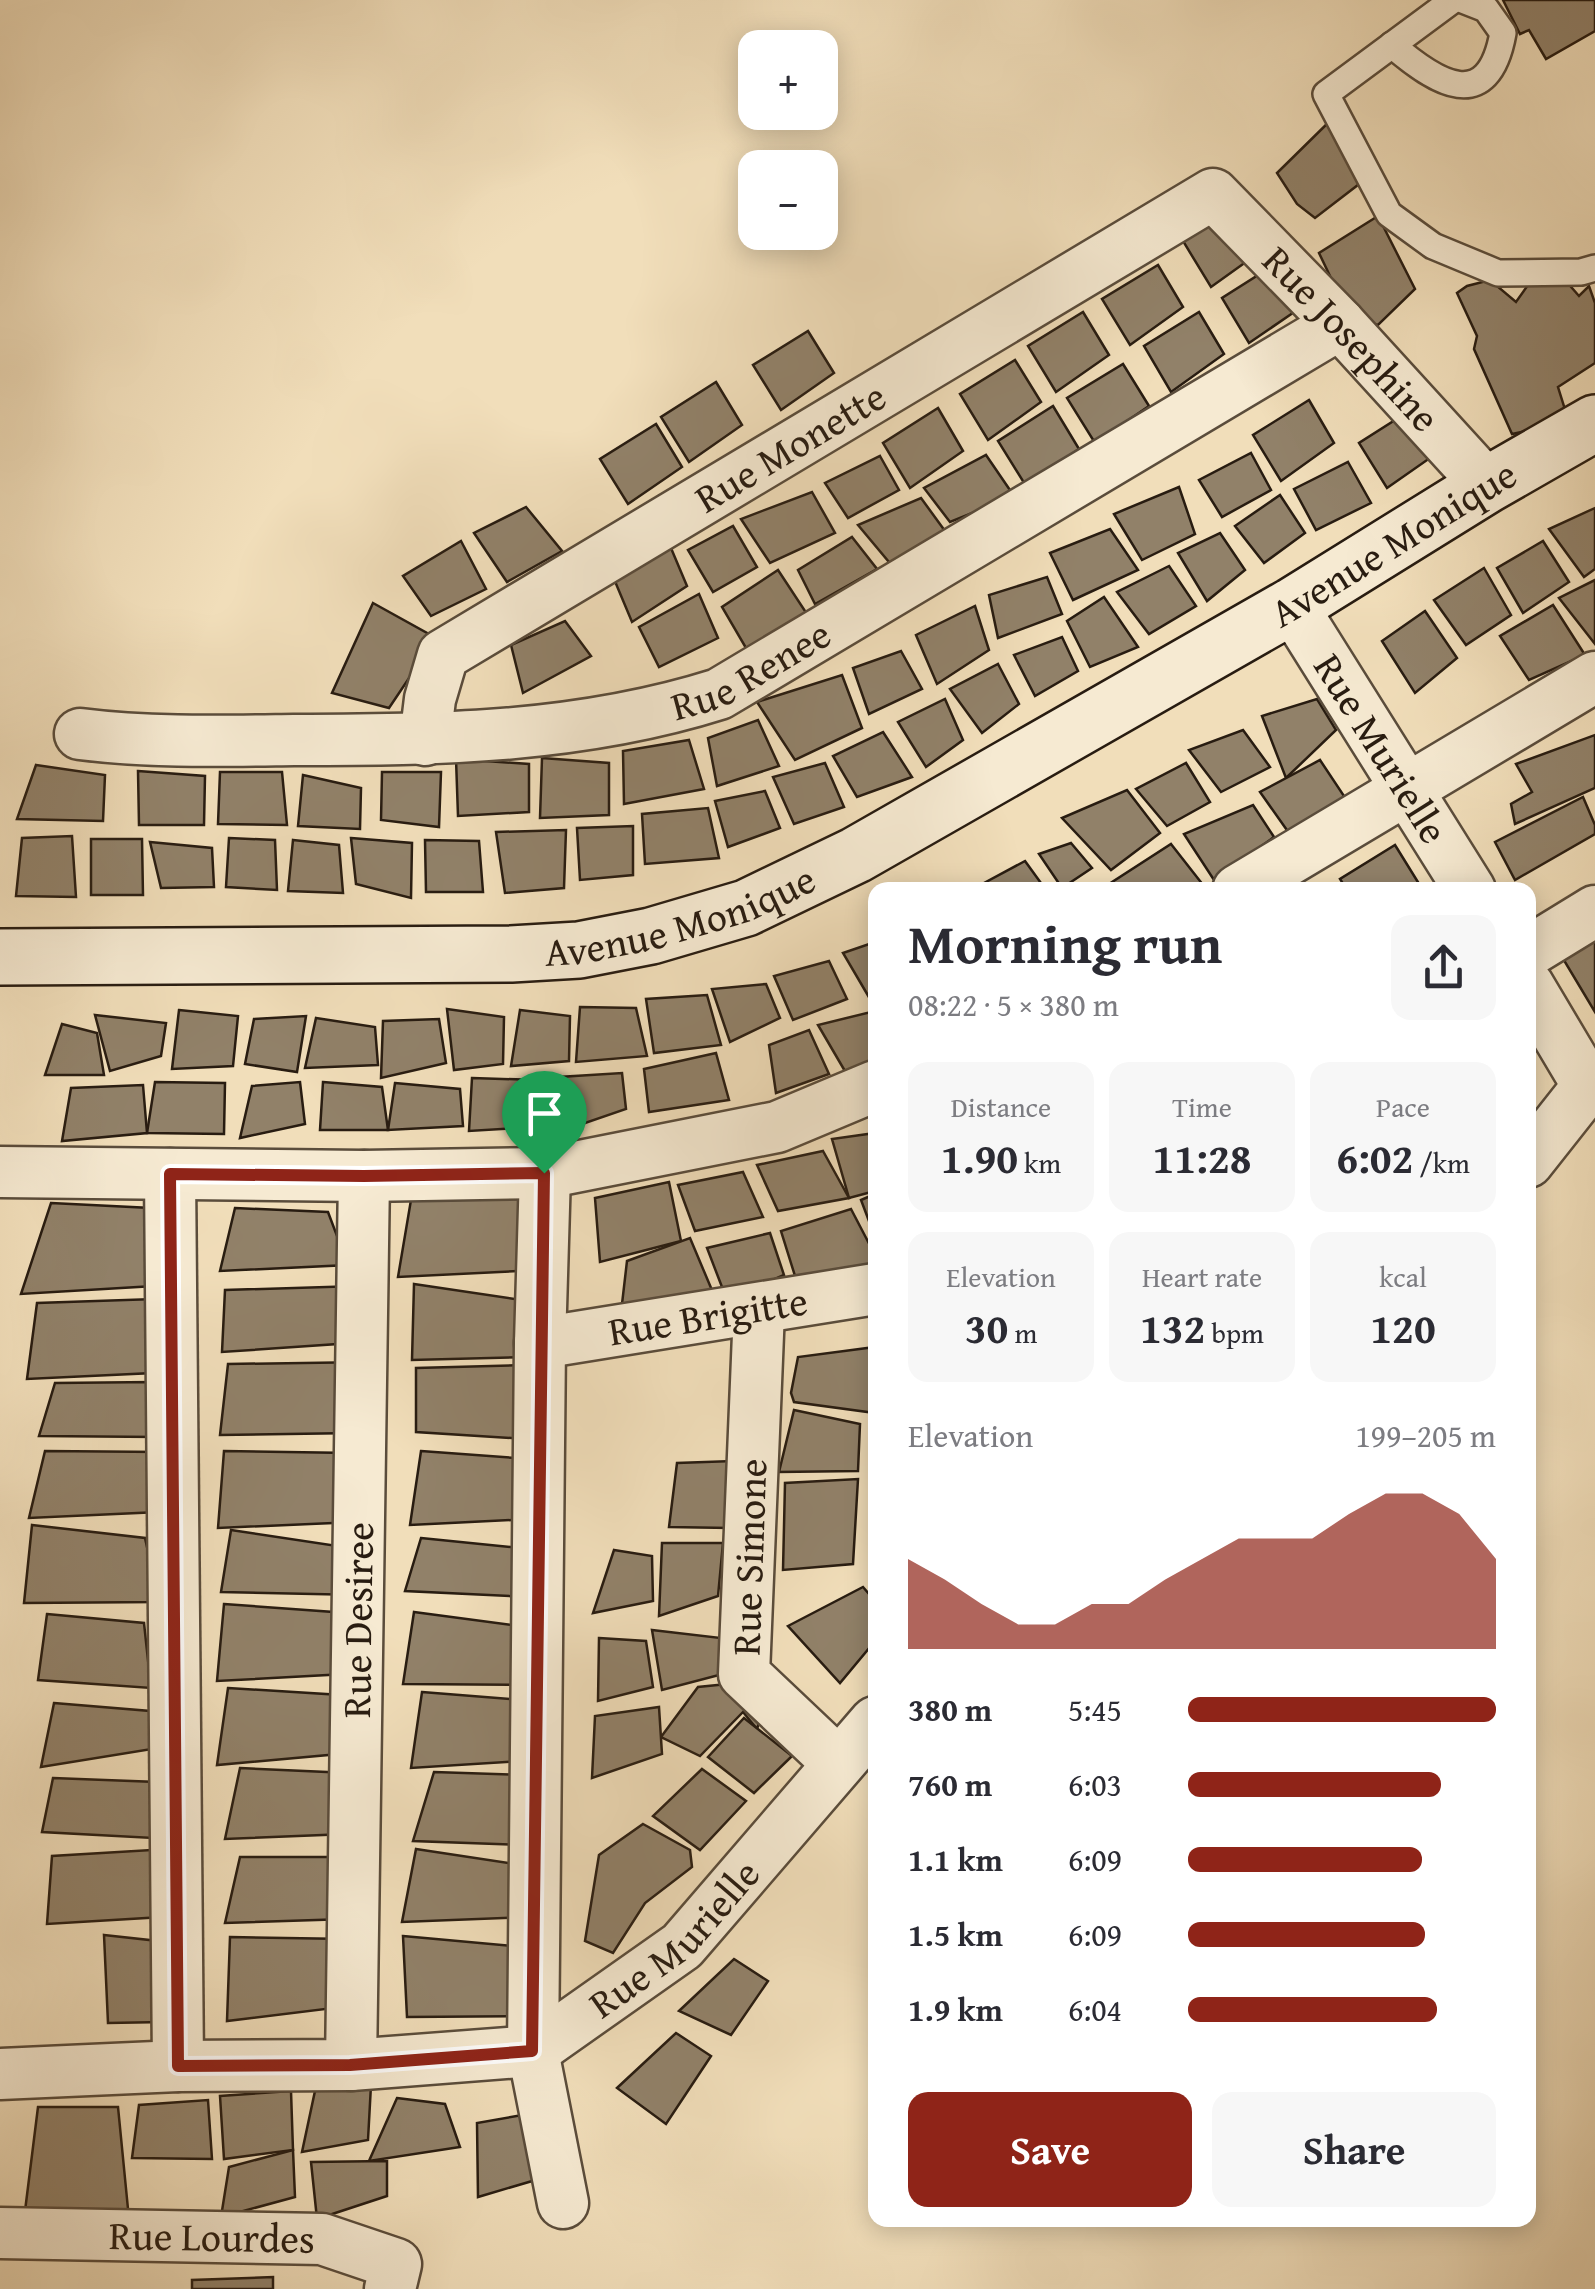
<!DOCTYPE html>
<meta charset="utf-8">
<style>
:root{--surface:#fff;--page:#f7f7f7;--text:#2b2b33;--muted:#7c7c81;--accent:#8f2418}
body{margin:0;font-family:"Gentium Book Plus",serif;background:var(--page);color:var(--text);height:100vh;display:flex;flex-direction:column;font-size:38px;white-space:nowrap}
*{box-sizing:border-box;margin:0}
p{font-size:32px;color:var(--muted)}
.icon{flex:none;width:55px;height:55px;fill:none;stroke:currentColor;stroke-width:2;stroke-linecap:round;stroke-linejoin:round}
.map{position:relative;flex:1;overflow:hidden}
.side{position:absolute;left:868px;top:882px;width:668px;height:1345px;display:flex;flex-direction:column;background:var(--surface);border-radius:20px;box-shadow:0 5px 25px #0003}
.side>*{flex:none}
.controls{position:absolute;left:738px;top:30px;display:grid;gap:20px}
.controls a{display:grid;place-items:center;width:100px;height:100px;border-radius:20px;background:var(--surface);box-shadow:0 5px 25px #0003;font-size:50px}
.pin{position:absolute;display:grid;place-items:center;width:85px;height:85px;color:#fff;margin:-102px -42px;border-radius:50% 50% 50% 0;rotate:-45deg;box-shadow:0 0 10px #0007}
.pin .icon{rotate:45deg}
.round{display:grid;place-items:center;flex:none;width:105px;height:105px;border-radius:20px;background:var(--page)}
.head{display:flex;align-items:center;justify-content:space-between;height:170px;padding:0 40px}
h1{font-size:55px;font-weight:700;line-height:75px}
.stats{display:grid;grid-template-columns:repeat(3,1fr);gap:15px;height:170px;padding:10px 40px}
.stats div{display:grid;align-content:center;border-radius:20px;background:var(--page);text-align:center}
.stats b{font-size:42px;font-weight:700}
.stats small{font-size:28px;font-weight:400}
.stats p{font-size:28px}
.chart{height:280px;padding:20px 40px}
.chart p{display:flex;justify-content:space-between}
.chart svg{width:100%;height:180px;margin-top:10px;fill:var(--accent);opacity:.7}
.cta{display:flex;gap:20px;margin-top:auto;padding:20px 40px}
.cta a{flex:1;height:115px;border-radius:20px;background:var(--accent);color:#fff;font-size:40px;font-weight:700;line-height:115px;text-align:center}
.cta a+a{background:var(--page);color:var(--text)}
ul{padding:0 40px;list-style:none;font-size:32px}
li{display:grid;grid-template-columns:160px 120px 1fr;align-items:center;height:75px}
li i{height:25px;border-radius:12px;background:var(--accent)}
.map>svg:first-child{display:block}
</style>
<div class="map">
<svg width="1595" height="2289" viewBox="0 0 1595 2289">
<rect width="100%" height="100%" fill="#f1deba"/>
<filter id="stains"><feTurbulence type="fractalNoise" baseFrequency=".002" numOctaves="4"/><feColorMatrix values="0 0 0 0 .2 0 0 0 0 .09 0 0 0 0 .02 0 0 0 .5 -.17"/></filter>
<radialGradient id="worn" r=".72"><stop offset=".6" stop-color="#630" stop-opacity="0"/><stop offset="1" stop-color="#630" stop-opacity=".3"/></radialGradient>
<g fill="#918169" stroke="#281c11" stroke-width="2.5">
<polygon points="1503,0 1595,0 1595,31 1546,59 1529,30 1520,34"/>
<polygon points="1334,117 1363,181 1315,218 1297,204 1277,173"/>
<polygon points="1238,207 1264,249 1211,287 1183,241"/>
<polygon points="1378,216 1415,289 1378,325 1363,322 1341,299 1319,253"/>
<polygon points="1277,263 1303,306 1249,343 1222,298"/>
<polygon points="1158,265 1183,307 1130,345 1102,299"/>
<polygon points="1533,278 1565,280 1579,296 1589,286 1595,303 1595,363 1558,387 1567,416 1551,426 1512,434 1474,349 1477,336 1457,293 1467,286 1490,280 1516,302"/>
<polygon points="1083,312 1109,355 1056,392 1028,346"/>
<polygon points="1199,312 1224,354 1171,392 1144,346"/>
<polygon points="808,331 834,373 781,410 753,365"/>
<polygon points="1015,360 1041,402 988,440 960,394"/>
<polygon points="1123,364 1149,406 1095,443 1067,398"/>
<polygon points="716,382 742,425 689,462 661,417"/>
<polygon points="1309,400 1334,443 1281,481 1253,435"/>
<polygon points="1053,406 1079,449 1026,486 998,441"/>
<polygon points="938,408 963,451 910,488 883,443"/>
<polygon points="1414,408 1440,451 1387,488 1359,443"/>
<polygon points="656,424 682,467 628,504 600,459"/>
<polygon points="1251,453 1271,490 1222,517 1199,480"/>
<polygon points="986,455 1014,496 950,522 924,488"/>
<polygon points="880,456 899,490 848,518 825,483"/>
<polygon points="1348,462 1371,503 1316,530 1294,489"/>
<polygon points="1179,487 1195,534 1142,560 1114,514"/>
<polygon points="812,492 835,533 770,563 741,519"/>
<polygon points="1280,495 1305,533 1264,563 1235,526"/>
<polygon points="921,498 945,531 894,568 858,525"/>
<polygon points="526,507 562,551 507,582 474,533"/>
<polygon points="1595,508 1595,569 1584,577 1549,529"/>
<polygon points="733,526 757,567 713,592 688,550"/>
<polygon points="1110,529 1138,570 1073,600 1050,553"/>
<polygon points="1220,533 1245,570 1207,601 1178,553"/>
<polygon points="852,537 877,569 815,604 798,570"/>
<polygon points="461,541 486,589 431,616 403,576"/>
<polygon points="668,541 687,586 632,622 614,579"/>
<polygon points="1543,541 1569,582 1523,613 1497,568"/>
<polygon points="1169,566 1196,606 1149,634 1117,592"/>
<polygon points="1484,568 1511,615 1466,645 1434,600"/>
<polygon points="778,570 807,614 746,648 722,607"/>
<polygon points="1047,577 1062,614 998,638 989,595"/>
<polygon points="1595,580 1595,644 1559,598"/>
<polygon points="699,594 718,638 659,667 639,627"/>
<polygon points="1104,597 1138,647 1090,667 1067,621"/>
<polygon points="373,603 436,638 389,708 332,693"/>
<polygon points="1553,605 1585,655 1529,680 1500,636"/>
<polygon points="975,606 989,650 937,684 916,635"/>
<polygon points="1425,611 1457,658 1415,693 1382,641"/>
<polygon points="565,621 591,656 523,693 511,645"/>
<polygon points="1062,637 1078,671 1035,696 1014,655"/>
<polygon points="901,651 922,689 869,714 853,668"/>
<polygon points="998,664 1019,704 982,733 950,689"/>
<polygon points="842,675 862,728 795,760 757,702"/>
<polygon points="945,699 963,740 926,767 898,722"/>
<polygon points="1317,699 1336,730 1286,778 1262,716"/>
<polygon points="758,720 779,766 717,786 708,738"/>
<polygon points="1243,730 1270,767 1221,792 1189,750"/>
<polygon points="883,732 912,777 857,797 833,756"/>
<polygon points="1595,735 1595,788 1515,824 1511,804 1532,792 1516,764"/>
<polygon points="689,740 704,789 624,804 623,751"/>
<polygon points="542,758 609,763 609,815 540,818"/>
<polygon points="456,759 529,764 529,812 458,816"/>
<polygon points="1320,760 1346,799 1289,833 1260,792"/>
<polygon points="825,763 844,807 794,824 773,777"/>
<polygon points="1186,763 1210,802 1167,826 1136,789"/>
<polygon points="36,765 105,775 103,821 17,819"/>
<polygon points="138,771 205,776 204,825 139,825"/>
<polygon points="220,772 282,772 287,825 218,824"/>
<polygon points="382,772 441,772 439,827 381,820"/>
<polygon points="303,775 361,788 360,829 298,826"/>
<polygon points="1127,790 1160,833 1111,870 1062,818"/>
<polygon points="765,791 780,828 728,847 715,801"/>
<polygon points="1583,797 1595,825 1595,834 1515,880 1495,842"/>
<polygon points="1253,805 1274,837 1214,880 1184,834"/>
<polygon points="708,808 719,858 645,864 642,814"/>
<polygon points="633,826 633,875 580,880 577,828"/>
<polygon points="566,830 564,888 505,893 496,832"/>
<polygon points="72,836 76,897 16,896 22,838"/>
<polygon points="229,838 275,840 277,890 226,887"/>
<polygon points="351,838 412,843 411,898 356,884"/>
<polygon points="91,839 142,839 143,895 91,895"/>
<polygon points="293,840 339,845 343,893 288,891"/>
<polygon points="425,840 479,841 483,892 426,892"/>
<polygon points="150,842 212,848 214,887 161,888"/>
<polygon points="1071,843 1092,868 1062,888 1039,854"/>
<polygon points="1171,844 1207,890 1110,890 1106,886"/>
<polygon points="1395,845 1421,887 1417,890 1347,890 1340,879"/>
<polygon points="1025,861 1046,890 971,890"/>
<polygon points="1595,924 1595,1012 1556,947"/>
<polygon points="875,942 875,1003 873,1004 843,953"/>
<polygon points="829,961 847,999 793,1020 774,976"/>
<polygon points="766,984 780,1018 730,1042 712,989"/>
<polygon points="707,995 721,1045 654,1053 646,999"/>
<polygon points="580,1007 636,1008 647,1056 576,1062"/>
<polygon points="447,1009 504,1017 503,1064 454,1070"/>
<polygon points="179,1010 238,1016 233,1066 172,1069"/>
<polygon points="520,1010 570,1016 569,1061 511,1066"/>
<polygon points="875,1011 875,1065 849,1078 818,1025"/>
<polygon points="95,1015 166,1023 161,1056 110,1071"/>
<polygon points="306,1016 297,1072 245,1064 254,1019"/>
<polygon points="316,1018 375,1027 378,1065 305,1068"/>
<polygon points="439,1019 446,1063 381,1078 383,1021"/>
<polygon points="62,1024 97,1033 104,1075 45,1075"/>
<polygon points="809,1030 829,1074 776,1093 769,1045"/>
<polygon points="716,1053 729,1100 649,1112 644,1069"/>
<polygon points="622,1073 626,1109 559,1132 559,1077"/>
<polygon points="472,1078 538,1080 551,1126 469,1131"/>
<polygon points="155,1082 225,1083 224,1134 147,1133"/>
<polygon points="300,1082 305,1124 240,1138 252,1086"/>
<polygon points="323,1082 382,1087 388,1130 320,1130"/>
<polygon points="395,1083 460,1089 463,1126 388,1130"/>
<polygon points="143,1085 147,1133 62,1141 71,1088"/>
<polygon points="875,1133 875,1191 849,1198 832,1139"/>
<polygon points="823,1151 849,1198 778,1211 757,1165"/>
<polygon points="743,1172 763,1217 695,1231 678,1185"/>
<polygon points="669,1182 681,1241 600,1262 595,1198"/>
<polygon points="413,1188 526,1195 538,1270 398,1277"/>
<polygon points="875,1194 875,1237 861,1200"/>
<polygon points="51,1203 171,1209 171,1285 21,1294"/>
<polygon points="235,1208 328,1212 348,1265 220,1271"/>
<polygon points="851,1209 875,1255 875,1266 800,1292 781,1231"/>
<polygon points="770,1233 784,1275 727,1300 707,1248"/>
<polygon points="690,1238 714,1295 622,1304 627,1261"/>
<polygon points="414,1284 528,1301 528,1357 412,1360"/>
<polygon points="358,1286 352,1343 222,1352 225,1290"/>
<polygon points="155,1299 153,1373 27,1379 37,1303"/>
<polygon points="875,1347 875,1413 794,1402 791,1393 798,1357"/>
<polygon points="368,1362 355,1433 220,1435 228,1364"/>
<polygon points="524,1365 526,1439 416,1432 416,1368"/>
<polygon points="153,1382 157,1437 39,1436 55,1383"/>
<polygon points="794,1410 860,1424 858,1471 779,1472"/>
<polygon points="45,1451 162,1452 159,1512 29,1518"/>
<polygon points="224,1451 351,1453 356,1522 218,1528"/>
<polygon points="421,1451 529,1459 532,1519 410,1525"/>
<polygon points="733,1461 730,1528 669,1527 677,1463"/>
<polygon points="858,1479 853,1564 783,1570 785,1483"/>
<polygon points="32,1525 145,1538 159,1602 24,1603"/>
<polygon points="231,1530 364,1550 360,1595 221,1592"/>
<polygon points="421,1538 531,1549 528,1597 405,1591"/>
<polygon points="662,1543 723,1543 718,1596 659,1616"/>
<polygon points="614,1550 652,1556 653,1601 593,1613"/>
<polygon points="863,1587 875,1601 875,1641 840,1683 788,1626"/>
<polygon points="224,1604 361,1614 364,1673 217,1681"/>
<polygon points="414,1612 535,1628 531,1685 403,1684"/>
<polygon points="47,1614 144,1623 151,1688 38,1680"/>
<polygon points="652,1630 721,1638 719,1675 662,1690"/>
<polygon points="599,1638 646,1641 653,1687 598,1701"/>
<polygon points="747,1682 766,1702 757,1729 743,1712 700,1756 661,1737 698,1687"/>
<polygon points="228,1688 357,1696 350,1753 217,1765"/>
<polygon points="422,1692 522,1700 521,1761 411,1768"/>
<polygon points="54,1703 150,1711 152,1749 41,1767"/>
<polygon points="659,1707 662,1754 592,1778 595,1716"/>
<polygon points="744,1718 792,1756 754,1793 708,1757"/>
<polygon points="240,1768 349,1773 347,1834 225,1839"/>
<polygon points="702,1769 746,1801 700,1850 653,1816"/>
<polygon points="434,1772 522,1775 526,1845 413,1841"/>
<polygon points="53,1778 157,1782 153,1838 42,1832"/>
<polygon points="643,1824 690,1850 692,1867 645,1903 613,1953 585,1941 599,1855"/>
<polygon points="168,1849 179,1916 47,1924 52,1856"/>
<polygon points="416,1849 529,1866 532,1917 402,1922"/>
<polygon points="240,1857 346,1857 347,1919 225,1923"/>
<polygon points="104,1935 158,1941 164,2022 108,2023"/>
<polygon points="403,1936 536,1948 535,2016 407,2017"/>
<polygon points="230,1937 347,1939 342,2007 227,2021"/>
<polygon points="734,1959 768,1981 731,2035 679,2011"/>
<polygon points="676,2033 711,2056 666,2124 617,2088"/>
<polygon points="371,2085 368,2140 302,2152 315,2091"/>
<polygon points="291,2091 293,2150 224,2159 220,2096"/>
<polygon points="397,2098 445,2104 460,2147 369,2161"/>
<polygon points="208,2100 212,2159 132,2158 139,2105"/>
<polygon points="38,2107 118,2107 128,2209 25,2211"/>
<polygon points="534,2113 539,2179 478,2197 477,2123"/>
<polygon points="293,2150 295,2197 221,2217 229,2167"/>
<polygon points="387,2161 387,2196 317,2219 311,2162"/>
<polygon points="273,2277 273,2289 192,2289 192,2280"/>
</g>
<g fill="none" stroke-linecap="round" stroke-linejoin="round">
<defs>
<g id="lane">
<polyline points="1453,0 1326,94 1389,214 1433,246 1498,273 1581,272 1595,268"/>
<path d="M1392,45C1436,83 1488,116 1503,33L1486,9L1463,0"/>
</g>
<g id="street">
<path id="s1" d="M1292,606L1470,890"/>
<path id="s2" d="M80,734C151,743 222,741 294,740C439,740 580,738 719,694L1340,324"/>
<path id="s3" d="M425,740L430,699L443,655L1213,194L1340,324L1487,485"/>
<polyline points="1238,890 1595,677"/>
<polyline points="1528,952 1595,911"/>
<polyline points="1528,985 1588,1086 1528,1162"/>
<polyline points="0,1172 364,1176 545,1173 777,1127 875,1086"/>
<polyline points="545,1173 540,1343 533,2051 563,2203"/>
<polyline points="170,1174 178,2066"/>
<polyline points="759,1310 744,1674 838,1763"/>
<path id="s4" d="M540,1343L875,1289"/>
<path id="s5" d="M351,2065L364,1176"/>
<path id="s6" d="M0,2074L178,2066L351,2065L533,2051L682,1946L875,1722"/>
<path id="s7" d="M0,2233L322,2239L396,2264L390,2289"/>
</g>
<g id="secondary">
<path id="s8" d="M0,957L511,954L579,950L651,936L746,908L856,855L1292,606L1487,485L1595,423"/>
</g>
</defs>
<use href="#lane" stroke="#5a4c3b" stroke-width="30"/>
<use href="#street" stroke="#5a4c3b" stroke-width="55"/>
<use href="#secondary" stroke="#281c11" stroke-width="60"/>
<use href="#lane" stroke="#f6ead2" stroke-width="25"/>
<use href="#street" stroke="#f6ead2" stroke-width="50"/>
<use href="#secondary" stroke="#f6ead2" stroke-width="55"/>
</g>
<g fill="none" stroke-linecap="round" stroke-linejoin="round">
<defs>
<polygon id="route" points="544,1173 532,2051 350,2065 178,2066 170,1174 364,1176"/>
</defs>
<use href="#route" stroke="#fff" stroke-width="20"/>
<use href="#route" stroke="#8f2418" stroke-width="12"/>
</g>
<g text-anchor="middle" stroke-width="9" stroke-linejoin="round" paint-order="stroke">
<g font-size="40" fill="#281c11" stroke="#f6ead2">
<text dy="14" stroke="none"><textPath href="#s3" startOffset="1185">Rue Josephine</textPath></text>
<text dy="14" stroke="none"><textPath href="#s3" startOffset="492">Rue Monette</textPath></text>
<text dy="14" stroke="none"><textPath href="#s8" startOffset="1495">Avenue Monique</textPath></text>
<text dy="14" stroke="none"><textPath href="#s2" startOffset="682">Rue Renee</textPath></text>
<text dy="14" stroke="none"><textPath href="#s1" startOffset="168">Rue Murielle</textPath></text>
<text dy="14" stroke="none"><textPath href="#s8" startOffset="685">Avenue Monique</textPath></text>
<text dy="14" stroke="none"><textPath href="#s4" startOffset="170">Rue Brigitte</textPath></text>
<text transform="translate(749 1557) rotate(-88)" y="14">Rue Simone</text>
<text dy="14" stroke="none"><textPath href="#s5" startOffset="445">Rue Desiree</textPath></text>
<text dy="14" stroke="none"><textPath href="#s6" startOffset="715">Rue Murielle</textPath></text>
<text dy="14" stroke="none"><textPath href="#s7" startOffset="212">Rue Lourdes</textPath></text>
</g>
</g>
<rect width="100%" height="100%" filter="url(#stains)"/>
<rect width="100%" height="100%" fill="url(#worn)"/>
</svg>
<div class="controls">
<a>+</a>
<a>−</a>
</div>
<div class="pin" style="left:544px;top:1173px;background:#1e9e55"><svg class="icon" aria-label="arrive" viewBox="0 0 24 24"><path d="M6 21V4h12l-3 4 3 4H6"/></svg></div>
<section class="side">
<div class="head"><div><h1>Morning run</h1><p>08:22 · 5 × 380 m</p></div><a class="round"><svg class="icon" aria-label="share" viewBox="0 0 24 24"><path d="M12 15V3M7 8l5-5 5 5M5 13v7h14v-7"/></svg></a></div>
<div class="stats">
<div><p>Distance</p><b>1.90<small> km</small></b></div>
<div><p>Time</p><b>11:28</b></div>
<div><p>Pace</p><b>6:02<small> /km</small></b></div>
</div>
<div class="stats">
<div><p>Elevation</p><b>30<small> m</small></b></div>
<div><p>Heart rate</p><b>132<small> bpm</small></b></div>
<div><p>kcal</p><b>120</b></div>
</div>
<div class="chart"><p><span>Elevation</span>199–205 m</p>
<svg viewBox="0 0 160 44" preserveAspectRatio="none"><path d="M0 44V22L10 27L20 33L30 38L40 38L50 33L60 33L70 27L80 22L90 17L100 17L110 17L120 11L130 6L140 6L150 11L160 22V44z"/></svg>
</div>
<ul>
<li><b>380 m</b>5:45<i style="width:100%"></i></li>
<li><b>760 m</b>6:03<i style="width:82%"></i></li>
<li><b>1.1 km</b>6:09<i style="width:76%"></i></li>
<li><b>1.5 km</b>6:09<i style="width:77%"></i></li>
<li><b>1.9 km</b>6:04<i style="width:81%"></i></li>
</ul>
<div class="cta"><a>Save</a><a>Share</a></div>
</section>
</div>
